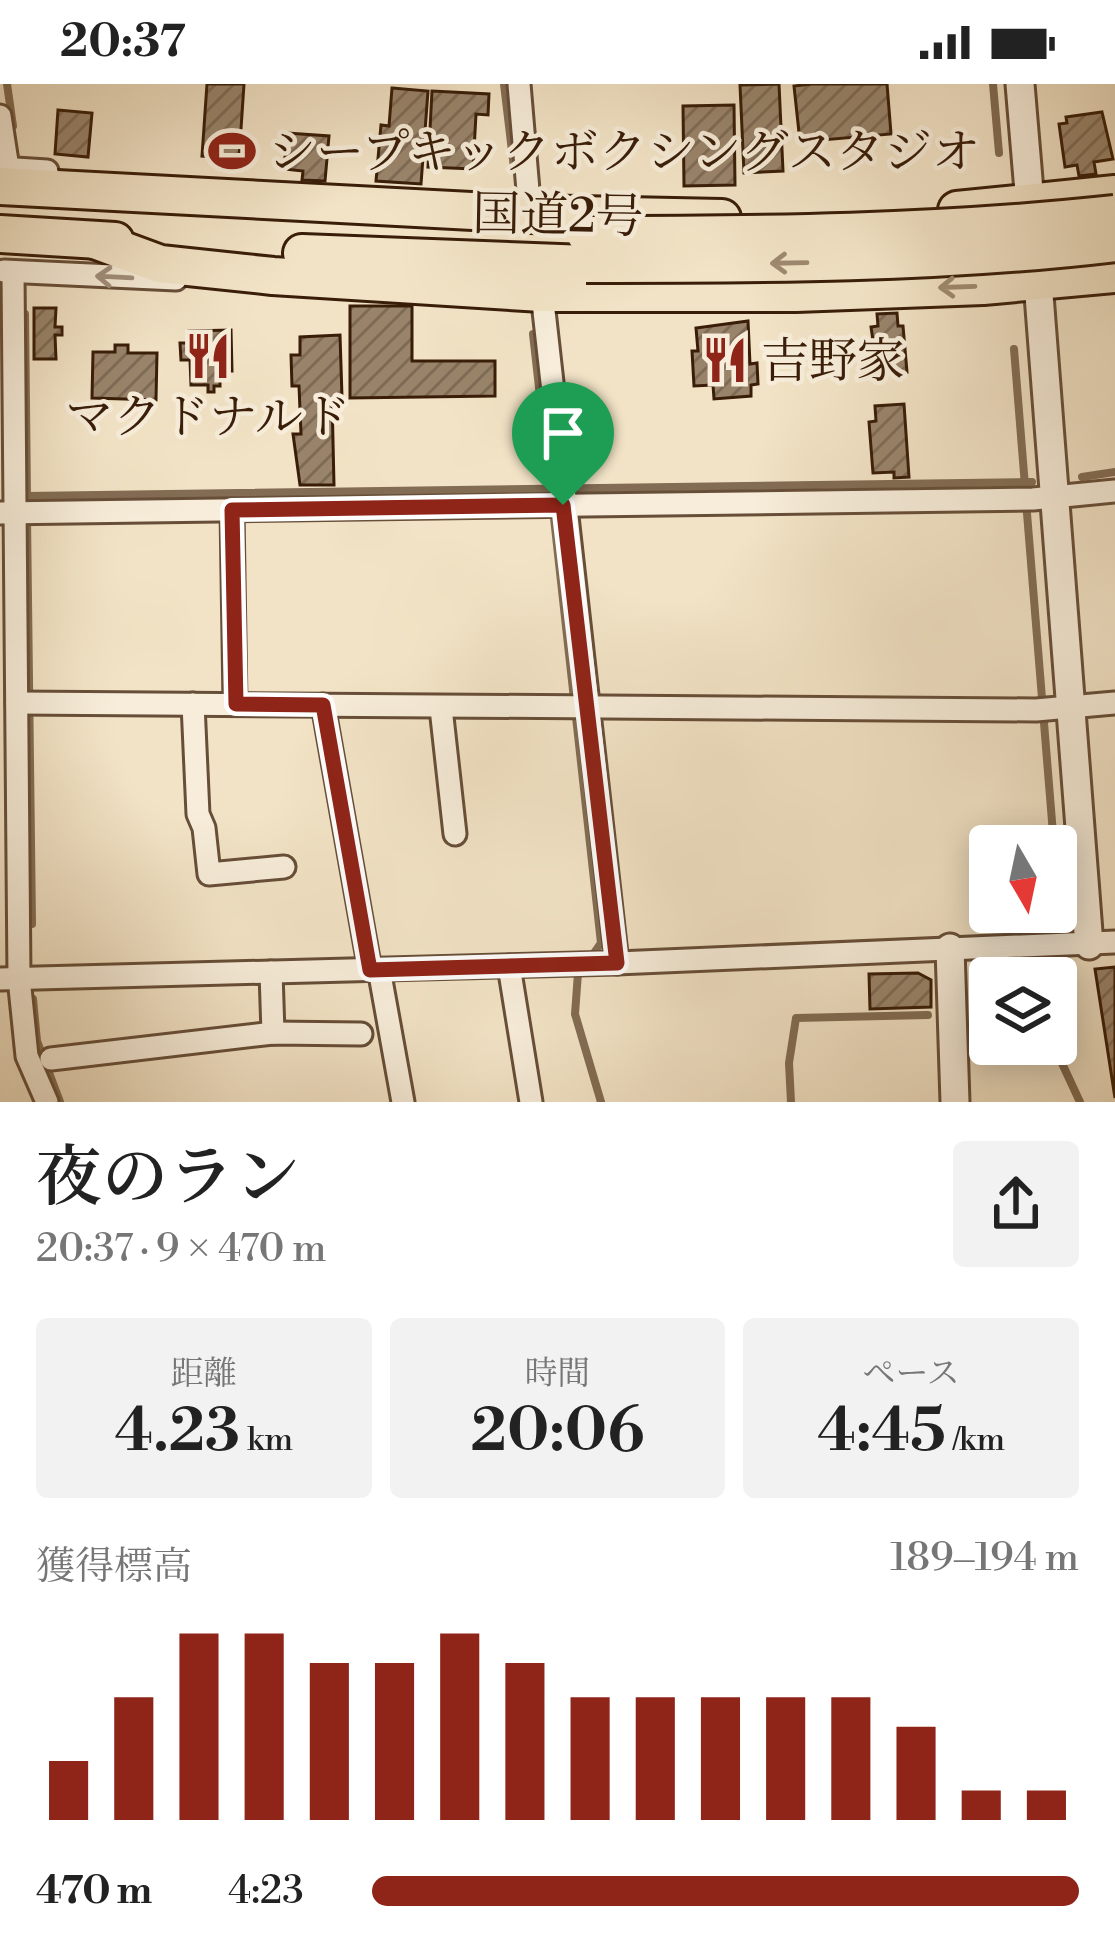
<!DOCTYPE html>
<html lang="ja">
<meta charset="utf-8">
<style>
:root{--surface:#fff;--page:#f2f2f2;--text:#222;--muted:#767676;--accent:#8f2418}
body{margin:0;font-family:"Libre Bodoni","Noto Serif JP",serif;background:var(--page);color:var(--text);height:100vh;display:flex;flex-direction:column;font-size:45px;white-space:nowrap}
*{box-sizing:border-box;margin:0}
p{font-size:39px;color:var(--muted)}
.icon{flex:none;width:66px;height:66px;fill:none;stroke:currentColor;stroke-width:2;stroke-linecap:round;stroke-linejoin:round}
.map{position:relative;height:1018px;overflow:hidden}
.side{display:flex;flex-direction:column;background:var(--surface);flex:1}
.side>*{flex:none}
.needle{width:78px;rotate:171deg}
.fabs{position:absolute;left:969px;top:741px;display:grid;gap:24px}
.fabs a{display:grid;place-items:center;width:108px;height:108px;border-radius:12px;background:var(--surface);box-shadow:0 6px 30px #0003;font-size:60px}
.pin{position:absolute;display:grid;place-items:center;width:102px;height:102px;color:#fff;margin:-123px -51px;border-radius:50% 50% 50% 0;rotate:-45deg;box-shadow:0 0 12px #0007}
.pin .icon{rotate:45deg}
.round{display:grid;place-items:center;flex:none;width:126px;height:126px;border-radius:12px;background:var(--page)}
.summary{display:flex;align-items:center;justify-content:space-between;height:204px;padding:0 36px}
h1{font-size:66px;font-weight:600;line-height:90px}
.metrics{display:grid;grid-template-columns:repeat(3,1fr);gap:18px;height:204px;padding:12px 36px}
.metrics div{display:grid;align-content:center;border-radius:12px;background:var(--page);text-align:center}
.metrics b{font-size:60px;font-weight:600}
.metrics small{font-size:33px;font-weight:400}
.metrics p{font-size:33px}
.chart{height:336px;padding:24px 36px}
.chart p{display:flex;justify-content:space-between}
.chart svg{width:100%;height:216px;margin-top:12px;stroke:var(--accent);stroke-width:6}
ul{padding:0 36px;list-style:none;font-size:39px}
li{display:grid;grid-template-columns:192px 144px 1fr;align-items:center;height:90px}
li i{height:30px;border-radius:15px;background:var(--accent)}
.status{display:flex;justify-content:space-between;align-items:center;height:84px;padding:0 60px;background:var(--surface);direction:ltr}
.status svg{height:33px;fill:currentColor}
.map>svg:first-child{display:block}
</style>
<div class="status"><b>20:37</b><svg viewBox="0 0 49 12"><path d="M0 12V9h3v3zM5 12V6h3v6zM10 12V3h3v9zM15 12V0h3v12zM26 1h20v11H26zM47 4h2v5h-2z"/></svg></div>
<div class="map">
<svg width="1115" height="1018" viewBox="0 0 1115 1018">
<defs>
<pattern id="building-hatch" width="6" height="6" patternUnits="userSpaceOnUse" patternTransform="scale(3)"><rect width="6" height="6" fill="#99846b"/><path d="M-1 1l2-2M0 6l6-6M5 7l2-2" fill="none" stroke="#7e6b56"/></pattern>
</defs>
<rect width="100%" height="100%" fill="#f2e3c6"/>
<filter id="stains"><feTurbulence type="fractalNoise" baseFrequency=".00167" numOctaves="4"/><feColorMatrix values="0 0 0 0 .2 0 0 0 0 .09 0 0 0 0 .02 0 0 0 .5 -.17"/></filter>
<radialGradient id="worn" r=".72"><stop offset=".6" stop-color="#630" stop-opacity="0"/><stop offset="1" stop-color="#630" stop-opacity=".3"/></radialGradient>
<g fill="none" stroke-linecap="round" stroke-linejoin="round">
<g stroke="#826c53" stroke-width="8">
<polyline points="7,0 13,42"/>
<polyline points="504,0 514,84"/>
<polyline points="993,0 999,69"/>
<polyline points="25,230 27,412"/>
<polyline points="533,250 551,410"/>
<polyline points="1014,265 1025,402"/>
<polyline points="1082,393 1115,388"/>
<polyline points="27,412 1032,398"/>
<polyline points="1026,417 1054,762"/>
<polyline points="553,425 601,859 594,869"/>
<polyline points="27,433 32,840"/>
<polyline points="578,889 575,930 601,1018"/>
<polyline points="1048,894 1058,874 1056,792"/>
<polyline points="33,915 37,957 60,1018"/>
<polyline points="1053,960 1080,1018"/>
<polyline points="791,1018 789,979 796,934 928,931"/>
</g>
</g>
<g fill="url(#building-hatch)" stroke="#391d08" stroke-width="3">
<polygon points="207,0 244,0 239,75 202,72"/>
<polygon points="779,0 783,87 744,89 740,1"/>
<polygon points="812,0 887,0 891,50 800,58 794,2"/>
<polygon points="392,4 428,7 421,100 376,97 381,41 389,42"/>
<polygon points="432,7 489,10 488,31 476,30 473,85 428,83"/>
<polygon points="734,21 735,101 684,102 683,22"/>
<polygon points="58,26 92,29 88,73 55,70"/>
<polygon points="1102,28 1113,75 1094,78 1096,90 1079,92 1077,81 1065,83 1059,40 1067,39 1066,33"/>
<polygon points="287,49 329,52 325,97 302,96 303,87 284,85"/>
<polygon points="350,222 412,222 412,277 495,277 495,312 350,314"/>
<polygon points="34,224 56,224 55,243 62,243 62,251 55,251 56,275 34,275"/>
<polygon points="897,229 898,242 903,242 907,288 878,290 871,243 878,242 877,230"/>
<polygon points="748,237 750,280 757,279 758,300 751,301 751,312 714,315 713,301 694,302 692,267 698,267 696,244"/>
<polygon points="231,246 232,287 220,287 220,302 214,302 214,308 208,308 208,301 191,301 190,276 181,276 180,259 189,259 189,247"/>
<polygon points="340,251 342,313 332,314 334,401 300,401 293,350 301,350 299,302 292,302 291,271 300,271 300,253"/>
<polygon points="115,261 128,261 128,269 157,269 156,316 92,314 93,268 115,268"/>
<polygon points="904,320 909,393 894,394 894,388 873,389 869,338 876,337 875,322"/>
<polygon points="1115,883 1115,1014 1095,885"/>
<polygon points="918,889 931,896 931,923 870,925 869,890"/>
</g>
<g fill="none" stroke-linecap="round" stroke-linejoin="round">
<defs>
<g id="minor">
<polyline points="519,0 530,130"/>
<polyline points="0,32 8,84"/>
<polyline points="0,84 47,87"/>
<polyline points="4,187 176,195"/>
<polyline points="13,188 19,894 27,972 47,1018"/>
<polyline points="542,209 617,879"/>
<polyline points="232,426 235,620"/>
<polyline points="0,429 1033,415 1115,407"/>
<polyline points="17,619 1036,626 1115,619"/>
<polyline points="193,620 198,730 204,744 209,790 284,783"/>
<polyline points="323,621 370,886"/>
<polyline points="441,624 455,750"/>
<polyline points="509,882 531,1018"/>
<polyline points="379,885 403,1018"/>
<polyline points="271,888 273,949"/>
<polyline points="0,895 617,879 1115,858"/>
<polyline points="51,975 273,949 361,950"/>
</g>
<g id="tertiary">
<polyline points="1020,0 1030,119"/>
<polyline points="1038,198 1089,861"/>
<polyline points="950,864 955,1018"/>
</g>
<g id="trunk">
<polyline points="0,102 530,130 722,134"/>
<polyline points="957,126 1115,110"/>
<polyline points="0,150 115,157"/>
<polyline points="95,156 160,180 273,192 542,209 796,209 983,202 1115,190"/>
<polyline points="302,169 586,180"/>
</g>
</defs>
<use href="#minor" stroke="#674e38" stroke-width="27"/>
<use href="#tertiary" stroke="#674e38" stroke-width="33"/>
<use href="#trunk" stroke="#391d08" stroke-width="42"/>
<use href="#minor" stroke="#f7edda" stroke-width="21"/>
<use href="#tertiary" stroke="#f7edda" stroke-width="27"/>
<use href="#trunk" stroke="#f2e3c6" stroke-width="36"/>
<defs>
<g id="trunk-bridge">
<path d="M586,151C763,151 939,149 1115,130"/>
<path d="M586,180C762,180 939,180 1115,159"/>
</g>
</defs>
<use href="#trunk-bridge" stroke="#391d08" stroke-width="42" stroke-linecap="butt"/>
<use href="#trunk-bridge" stroke="#f2e3c6" stroke-width="36"/>
</g>
<defs><path id="oneway-shaft" d="M-6 0H5M1.5-3L5.5 0L1.5 3" fill="none" stroke-width="1.6" stroke-linecap="round" stroke-linejoin="round" transform="scale(3)"/></defs>
<g stroke="#9f8a70">
<use href="#oneway-shaft" transform="translate(789 179) rotate(179)"/>
<use href="#oneway-shaft" transform="translate(957 203) rotate(178)"/>
</g>
<use stroke="#a28f7c" href="#oneway-shaft" transform="translate(114 193) rotate(-177)"/>
<g fill="none" stroke-linecap="round" stroke-linejoin="round">
<defs>
<polygon id="route" points="563,421 617,879 370,886 323,621 236,620 232,426"/>
</defs>
<use href="#route" stroke="#fff" stroke-width="24"/>
<use href="#route" stroke="#8f2418" stroke-width="15"/>
</g>
<defs>
<symbol id="stadium-bare" viewBox="-9 -9 18 18"><path d="M0-5a6.5 5 0 1 0 0 10a6.5 5 0 1 0 0-10ZM-3.5-1.8h7v3.6h-7Z" fill="#8f2418" stroke="#f7edda" stroke-width="2.5" paint-order="stroke"/></symbol>
<symbol id="restaurant-bare" viewBox="-9 -9 18 18"><path d="M-5-6h1v4h1v-4h1v4h1v-4h1v5L-1.5 .5V6h-2V.5L-5-1ZM5-6V6H3V1.5H1.5Q1.5-4 5-6Z" fill="#8f2418" stroke="#f7edda" stroke-width="2.5" paint-order="stroke"/></symbol>
</defs>
<g fill-rule="evenodd">
<use href="#stadium-bare" x="199" y="34" width="66" height="66"/>
<use href="#restaurant-bare" x="175" y="239" width="66" height="66"/>
<use href="#restaurant-bare" x="692" y="243" width="66" height="66"/>
</g>
<g text-anchor="middle" stroke-width="9" stroke-linejoin="round" paint-order="stroke">
<g font-size="48" fill="#391d08" stroke="#f7edda" text-anchor="start">
<text x="268" y="84">シープキックボクシングスタジオ</text>
<text x="761" y="293">吉野家</text>
<text x="208" y="349" text-anchor="middle">マクドナルド</text>
</g>
<g font-size="48" fill="#391d08" stroke="#f7edda">
<text transform="translate(558 130) rotate(1)" y="17">国道2号</text>
</g>
</g>
<rect width="100%" height="100%" filter="url(#stains)"/>
<rect width="100%" height="100%" fill="url(#worn)"/>
</svg>
<div class="fabs">
<a><svg class="needle" viewBox="-14 -14 28 28"><path d="M0-13l5 13h-10z" fill="#e53935"/><path d="M0 13l5-13h-10z" fill="#767676"/></svg></a>
<a><svg class="icon" aria-label="layers" viewBox="0 0 24 24"><path d="M12 4l9 5-9 5-9-5zM3 14l9 5 9-5"/></svg></a>
</div>
<div class="pin" style="left:563px;top:421px;background:#1e9e55"><svg class="icon" aria-label="arrive" viewBox="0 0 24 24"><path d="M6 21V4h12l-3 4 3 4H6"/></svg></div>
</div>
<section class="side">
<div class="summary"><div><h1>夜のラン</h1><p>20:37 · 9 × 470 m</p></div><a class="round"><svg class="icon" aria-label="share" viewBox="0 0 24 24"><path d="M12 15V3M7 8l5-5 5 5M5 13v7h14v-7"/></svg></a></div>
<div class="metrics">
<div><p>距離</p><b>4.23<small> km</small></b></div>
<div><p>時間</p><b>20:06</b></div>
<div><p>ペース</p><b>4:45<small> /km</small></b></div>
</div>
<div class="chart"><p><span>獲得標高</span>189–194 m</p>
<svg viewBox="0 0 160 44" preserveAspectRatio="none"><path d="M5 44V32M15 44V19M25 44V6M35 44V6M45 44V12M55 44V12M65 44V6M75 44V12M85 44V19M95 44V19M105 44V19M115 44V19M125 44V19M135 44V25M145 44V38M155 44V38"/></svg>
</div>
<ul>
<li><b>470 m</b>4:23<i style="width:100%"></i></li>
</ul>
</section>
